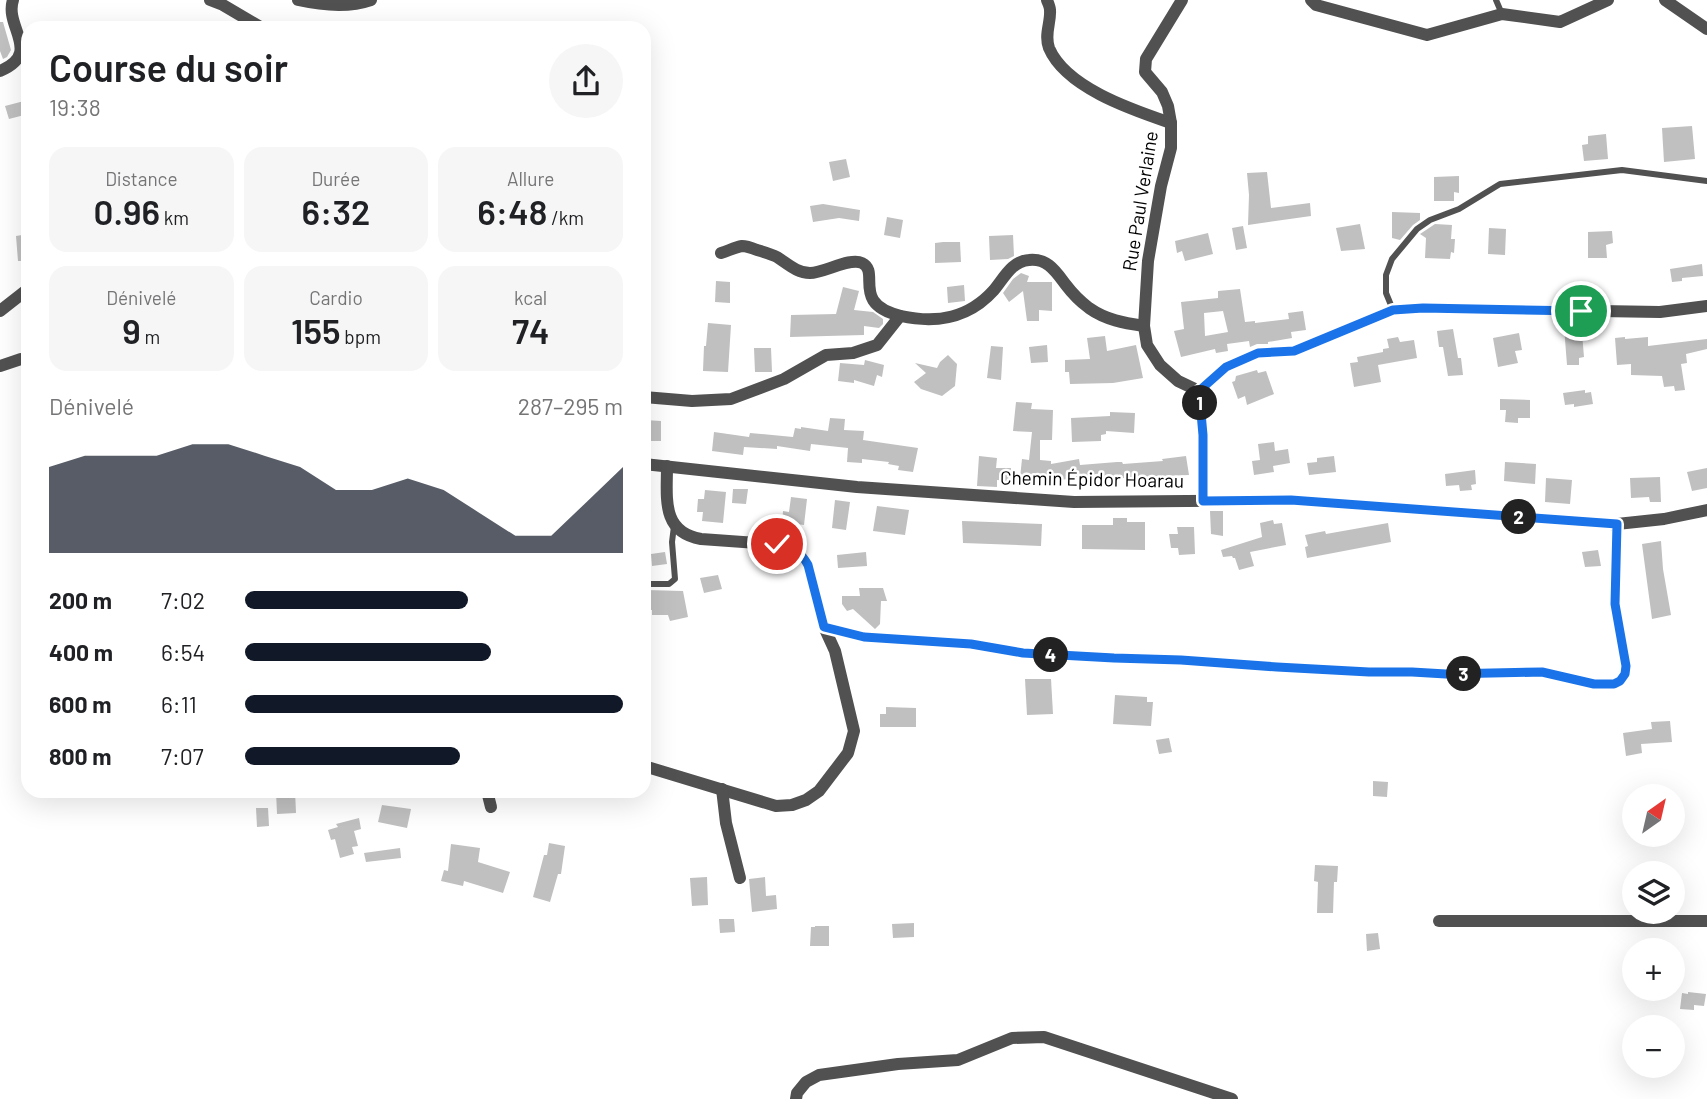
<!DOCTYPE html>
<html lang="fr">
<meta charset="utf-8">
<style>
:root{--surface:#fff;--page:#f6f6f6;--text:#202124;--muted:#757577;--accent:#111827}
body{margin:0;font-family:Barlow,sans-serif;background:var(--page);color:var(--text);height:100vh;display:flex;flex-direction:column;font-size:26px;white-space:nowrap}
*{box-sizing:border-box;margin:0}
p{font-size:23px;color:var(--muted)}
.icon{flex:none;width:38px;height:38px;fill:none;stroke:currentColor;stroke-width:2;stroke-linecap:round;stroke-linejoin:round}
.map{position:relative;flex:1;overflow:hidden}
.drawer{position:absolute;left:21px;top:21px;width:630px;height:777px;display:flex;flex-direction:column;background:var(--surface);border-radius:21px;box-shadow:0 7px 28px #0002}
.drawer>*{flex:none}
.needle{width:46px;rotate:34deg}
.fabs{position:absolute;left:1622px;top:784px;display:grid;gap:14px}
.fabs a{display:grid;place-items:center;width:63px;height:63px;border-radius:50%;background:var(--surface);box-shadow:0 7px 28px #0002;font-size:35px}
.pin{position:absolute;display:grid;place-items:center;width:60px;height:60px;color:#fff;margin:-30px;border:4px solid #fff;border-radius:50%;box-shadow:0 2px 7px #0007}
.km{position:absolute;width:35px;height:35px;margin:-18px;border-radius:50%;background:#222;color:#fff;font-size:19px;line-height:35px;text-align:center}
.round{display:grid;place-items:center;flex:none;width:74px;height:74px;border-radius:37px;background:var(--page)}
.overview{display:flex;align-items:center;justify-content:space-between;height:119px;padding:0 28px}
h1{font-size:38px;font-weight:600;line-height:52px}
.stats{display:grid;grid-template-columns:repeat(3,1fr);gap:10px;height:119px;padding:7px 28px}
.stats div{display:grid;align-content:center;border-radius:18px;background:var(--page);text-align:center}
.stats b{font-size:35px;font-weight:600}
.stats small{font-size:19px;font-weight:400}
.stats p{font-size:19px}
.chart{height:196px;padding:14px 28px}
.chart p{display:flex;justify-content:space-between}
.chart svg{width:100%;height:126px;margin-top:7px;fill:var(--accent);opacity:.7}
ul{padding:0 28px;list-style:none;font-size:23px}
li{display:grid;grid-template-columns:112px 84px 1fr;align-items:center;height:52px}
li i{height:18px;border-radius:9px;background:var(--accent)}
.map>svg:first-child{display:block}
</style>
<div class="map">
<svg width="1707" height="1099" viewBox="0 0 1707 1099">
<rect width="100%" height="100%" fill="#fff"/>
<g fill="#c0c0c0" fill-rule="evenodd">
<polygon points="0,22 3,22 11,50 7,57 3,59 0,51"/>
<polygon points="28,100 28,114 9,119 5,106"/>
<polygon points="1692,126 1695,159 1664,162 1662,128"/>
<polygon points="1606,134 1608,159 1584,161 1582,145 1588,144 1588,136"/>
<polygon points="846,159 850,177 833,181 829,162"/>
<polygon points="1267,172 1271,208 1310,203 1311,216 1248,225 1249,195 1247,173"/>
<polygon points="1459,176 1459,193 1454,192 1454,201 1434,201 1434,177"/>
<polygon points="823,204 860,210 859,221 839,218 813,222 810,206"/>
<polygon points="1392,212 1420,213 1420,220 1413,225 1400,240 1392,238"/>
<polygon points="887,217 903,220 900,238 884,235"/>
<polygon points="1360,224 1365,249 1341,251 1336,228"/>
<polygon points="1435,224 1452,225 1451,239 1455,239 1454,253 1451,252 1450,259 1425,258 1426,238 1420,234"/>
<polygon points="1243,226 1247,248 1236,250 1232,228"/>
<polygon points="1489,228 1506,229 1505,255 1488,254"/>
<polygon points="1612,231 1613,243 1606,245 1607,258 1588,258 1588,232"/>
<polygon points="1208,233 1213,254 1185,261 1182,251 1177,253 1175,241"/>
<polygon points="28,234 28,268 23,268 21,261 18,261 16,236"/>
<polygon points="1013,235 1014,256 1008,259 990,260 989,236"/>
<polygon points="943,242 960,242 961,262 935,263 935,243"/>
<polygon points="1702,264 1703,276 1682,278 1682,281 1672,282 1670,269"/>
<polygon points="1021,273 1029,276 1027,282 1052,282 1052,311 1039,310 1039,321 1027,321 1023,291 1009,302 1003,293 1013,279"/>
<polygon points="716,281 730,282 730,303 715,302"/>
<polygon points="964,285 965,301 948,303 947,287"/>
<polygon points="843,287 859,291 854,310 873,312 883,319 883,324 879,328 864,326 864,335 790,337 791,315 836,314"/>
<path d="M1240,289L1245,322L1255,321V323L1289,319L1288,313L1303,311L1306,330L1291,332L1292,338L1268,342V344H1257L1250,347L1249,341L1227,344L1228,351L1216,353L1215,349L1181,357L1174,331L1184,329L1181,302L1218,298V291ZM1223,311L1228,332L1205,336L1204,313Z"/>
<polygon points="708,323 731,325 728,372 703,371 704,346 706,346"/>
<polygon points="1577,326 1578,333 1582,333 1584,357 1579,358 1579,365 1567,365 1564,327"/>
<polygon points="1453,329 1458,358 1461,358 1463,375 1448,376 1443,347 1439,347 1437,331"/>
<polygon points="1519,333 1522,350 1515,351 1518,363 1498,367 1493,338"/>
<polygon points="1105,336 1107,351 1136,345 1143,378 1113,383 1070,384 1069,372 1065,372 1065,360 1090,359 1087,338"/>
<polygon points="1398,337 1400,342 1414,340 1417,358 1378,365 1381,382 1354,387 1350,363 1358,362 1357,357 1383,352 1383,349 1389,348 1387,339"/>
<polygon points="1625,337 1625,339 1648,337 1648,346 1707,339 1707,349 1686,354 1687,363 1681,364 1685,390 1675,391 1674,386 1664,387 1662,376 1631,375 1631,364 1617,365 1615,338"/>
<polygon points="1047,345 1048,362 1031,363 1029,347"/>
<polygon points="991,346 1003,347 1001,380 987,378"/>
<polygon points="754,348 771,348 772,372 755,372"/>
<polygon points="948,355 957,364 955,386 942,396 921,389 914,382 926,373 915,363 937,368 940,362"/>
<polygon points="865,360 884,365 882,377 877,375 874,386 854,380 854,383 838,381 840,363 864,365"/>
<polygon points="1257,370 1258,373 1266,371 1274,394 1247,405 1245,396 1238,399 1232,382 1235,381 1236,376"/>
<polygon points="1585,390 1585,393 1591,392 1593,404 1574,407 1574,404 1565,405 1563,393"/>
<polygon points="1500,399 1530,400 1530,418 1518,418 1518,423 1505,422 1506,410 1500,410"/>
<polygon points="1016,402 1032,403 1031,409 1053,410 1052,440 1040,440 1040,460 1051,461 1051,464 1079,459 1080,465 1117,462 1122,462 1123,464 1163,461 1162,459 1186,456 1189,475 1133,477 1105,480 1105,477 1098,477 1097,474 1061,480 1020,478 1022,459 1029,460 1032,432 1013,431"/>
<polygon points="1110,412 1135,413 1134,433 1106,431 1106,434 1101,435 1101,441 1072,442 1071,418 1110,416"/>
<polygon points="830,418 845,419 844,430 864,431 863,440 918,448 913,472 898,470 899,466 888,464 889,462 862,459 862,463 847,462 848,448 811,444 810,451 777,446 777,449 744,447 743,455 712,451 714,432 749,437 750,433 793,437 795,428 801,429 801,427 828,431"/>
<polygon points="645,420 661,421 661,441 646,441"/>
<polygon points="1274,442 1275,451 1288,449 1290,463 1273,466 1274,472 1254,475 1252,461 1260,460 1258,444"/>
<polygon points="979,456 997,458 996,468 1011,468 1010,481 997,480 997,487 977,486"/>
<polygon points="1334,456 1336,472 1309,475 1307,463 1317,462 1317,458"/>
<polygon points="1505,462 1536,464 1535,484 1504,481"/>
<polygon points="1707,468 1707,488 1692,491 1687,472"/>
<polygon points="1475,470 1476,484 1471,485 1472,490 1460,491 1459,485 1446,486 1445,474"/>
<polygon points="1660,477 1661,502 1650,502 1649,497 1631,498 1630,478"/>
<polygon points="1546,478 1572,480 1570,504 1545,502"/>
<polygon points="733,489 748,489 746,504 732,503"/>
<polygon points="705,490 726,492 723,523 702,521 703,512 697,512 698,499 704,499"/>
<polygon points="791,497 807,499 804,525 782,522 783,511 789,512"/>
<polygon points="835,500 850,502 846,530 832,528"/>
<polygon points="877,506 909,510 905,535 873,531"/>
<polygon points="1210,511 1223,511 1223,536 1211,534"/>
<polygon points="1113,518 1127,518 1127,522 1145,522 1145,550 1082,549 1082,525 1113,525"/>
<polygon points="1273,520 1274,524 1282,523 1286,545 1250,552 1254,566 1239,570 1235,558 1233,558 1232,556 1223,557 1221,550 1262,537 1260,523"/>
<polygon points="962,521 1042,524 1041,546 963,543"/>
<polygon points="1388,523 1391,542 1307,558 1305,547 1308,546 1305,535 1325,531 1326,534"/>
<polygon points="1177,527 1194,527 1195,554 1179,555 1178,548 1171,548 1169,534 1178,534"/>
<polygon points="1661,541 1663,569 1671,615 1652,619 1642,544"/>
<polygon points="1598,550 1601,566 1585,567 1582,552"/>
<polygon points="665,552 667,564 652,566 651,554"/>
<polygon points="866,552 867,566 838,568 837,555"/>
<polygon points="718,575 722,589 704,593 700,578"/>
<polygon points="859,588 883,588 887,601 881,601 880,624 875,629 853,609 847,611 842,604 842,596 860,596"/>
<polygon points="646,590 683,591 688,617 670,621 668,615 652,615 652,610 646,610"/>
<polygon points="1025,679 1051,679 1053,714 1027,715"/>
<polygon points="1115,695 1147,697 1147,702 1153,702 1151,726 1113,724"/>
<polygon points="886,707 916,708 916,727 880,727 880,714 886,714"/>
<polygon points="1670,721 1672,742 1641,744 1642,753 1626,756 1623,733 1652,729 1651,722"/>
<polygon points="1169,738 1172,752 1159,754 1156,740"/>
<polygon points="1373,781 1388,782 1387,797 1373,796"/>
<polygon points="276,791 295,791 296,813 277,814"/>
<polygon points="382,805 411,809 407,828 378,822"/>
<polygon points="256,808 268,808 269,826 257,827"/>
<polygon points="359,818 361,829 354,831 358,846 352,847 354,854 340,858 335,839 331,840 328,830 338,827 336,824"/>
<polygon points="549,843 565,846 561,874 558,874 550,902 533,897 544,855 547,855"/>
<polygon points="451,844 480,848 478,862 510,872 503,893 464,881 463,886 441,881 444,870 448,871"/>
<polygon points="400,848 401,858 366,862 364,853"/>
<polygon points="1315,865 1338,866 1337,882 1334,882 1333,913 1317,913 1318,882 1314,881"/>
<polygon points="707,877 708,905 692,906 690,878"/>
<polygon points="765,877 766,896 776,895 777,909 752,912 749,879"/>
<polygon points="719,919 734,919 735,932 720,933"/>
<polygon points="914,923 914,937 893,938 892,924"/>
<polygon points="815,926 829,926 829,946 810,946 811,927 815,927"/>
<polygon points="1378,933 1380,949 1367,951 1366,934"/>
<polygon points="1688,992 1706,994 1704,1006 1694,1005 1694,1010 1680,1009 1682,993 1688,994"/>
</g>
<g fill="none" stroke-linecap="round" stroke-linejoin="round">
<g stroke="#515151" stroke-width="6">
<polyline points="1496,0 1502,14"/>
<polyline points="1393,310 1386,293 1386,275 1392,259 1417,229 1430,220 1459,209 1500,184 1622,170 1707,181"/>
<polyline points="644,584 669,584 675,579 672,542 674,526"/>
</g>
<g stroke="#515151" stroke-width="12">
<polyline points="210,0 223,5 262,28"/>
<path d="M298,0C321,5 348,8 371,0"/>
<path d="M1047,0C1048,3 1050,7 1050,10C1051,23 1044,34 1049,48C1066,88 1133,110 1171,123"/>
<polyline points="1182,0 1146,59 1145,72 1162,92 1168,106 1171,123 1171,148 1161,186 1148,261 1144,326 1147,345 1160,365 1178,381 1199,391"/>
<polyline points="1311,0 1316,5 1427,35 1502,14 1560,22 1608,0"/>
<polyline points="1665,0 1707,29"/>
<path d="M0,71C43,53 4,27 13,0"/>
<path d="M721,253C728,251 735,247 742,246C747,246 752,248 757,250C764,252 771,254 777,257C788,264 797,273 810,273C824,273 850,257 862,263C881,272 850,304 901,316C938,324 969,318 994,290C1004,278 1012,261 1029,260C1048,258 1056,272 1066,285C1072,293 1081,302 1089,308C1106,320 1124,323 1144,326"/>
<polyline points="0,311 28,289"/>
<polyline points="0,366 21,359 28,360"/>
<polyline points="1199,391 1226,367 1258,353 1294,351 1393,310 1423,308 1660,312 1707,306"/>
<polyline points="1199,391 1203,434 1203,501"/>
<polyline points="644,397 692,401 731,399 784,379 826,355 853,353 877,345 900,316"/>
<polyline points="644,464 857,487 1074,502 1291,500 1617,524 1664,519 1707,510"/>
<polyline points="824,627 864,637 971,644 1023,653 1114,658 1181,660 1277,667 1369,672 1412,672 1446,674 1542,672 1594,684 1614,684 1620,681 1625,673 1626,666 1615,604 1617,524"/>
<path d="M644,766L776,806L792,805L806,800L819,791L848,753L854,731L835,651L824,627L808,565C803,555 797,550 787,545L701,539C661,532 667,498 667,466"/>
<polyline points="722,789 726,823 740,878"/>
<polyline points="487,791 491,807"/>
<polyline points="1439,921 1707,921"/>
<polyline points="796,1099 797,1093 806,1082 819,1075 898,1064 958,1060 1012,1038 1044,1037 1232,1099"/>
</g>
</g>
<g fill="none" stroke-linecap="round" stroke-linejoin="round">
<defs>
<path id="route" d="M777,544C792,546 801,552 808,565L824,627L864,637L971,644L1023,653L1114,658L1181,660L1277,667L1369,672H1412L1446,674L1542,672L1594,684H1614L1620,681L1625,674L1626,666L1615,604L1617,524L1291,500L1203,501V435L1199,391L1226,367L1258,353L1294,351L1393,310L1423,308L1581,311"/>
</defs>
<use href="#route" stroke="#fff" stroke-width="14"/>
<use href="#route" stroke="#1a73e8" stroke-width="9"/>
</g>
<g text-anchor="middle" stroke-width="5" stroke-linejoin="round" paint-order="stroke">
<g font-size="19" fill="#000" stroke="#fff">
<text transform="translate(1140 201) rotate(-81)" y="7">Rue Paul Verlaine</text>
<text transform="translate(1092 479) rotate(1)" y="7">Chemin Épidor Hoarau</text>
</g>
</g>
</svg>
<div class="fabs">
<a><svg class="needle" viewBox="-14 -14 28 28"><path d="M0-13l5 13h-10z" fill="#e53935"/><path d="M0 13l5-13h-10z" fill="#757577"/></svg></a>
<a><svg class="icon" aria-label="layers" viewBox="0 0 24 24"><path d="M12 4l9 5-9 5-9-5zM3 14l9 5 9-5"/></svg></a>
<a>+</a>
<a>−</a>
</div>
<div class="pin" style="left:1581px;top:311px;background:#1e9e55"><svg class="icon" aria-label="arrive" viewBox="0 0 24 24"><path d="M6 21V4h12l-3 4 3 4H6"/></svg></div>
<div class="pin" style="left:777px;top:544px;background:#d93025"><svg class="icon" aria-label="check" viewBox="0 0 24 24"><path d="M5 12l5 5 9-10"/></svg></div>
<b class="km" style="left:1200px;top:403px">1</b>
<b class="km" style="left:1519px;top:517px">2</b>
<b class="km" style="left:1464px;top:674px">3</b>
<b class="km" style="left:1051px;top:655px">4</b>
<section class="drawer">
<div class="overview"><div><h1>Course du soir</h1><p>19:38</p></div><a class="round"><svg class="icon" aria-label="share" viewBox="0 0 24 24"><path d="M12 15V3M7 8l5-5 5 5M5 13v7h14v-7"/></svg></a></div>
<div class="stats">
<div><p>Distance</p><b>0.96<small> km</small></b></div>
<div><p>Durée</p><b>6:32</b></div>
<div><p>Allure</p><b>6:48<small> /km</small></b></div>
</div>
<div class="stats">
<div><p>Dénivelé</p><b>9<small> m</small></b></div>
<div><p>Cardio</p><b>155<small> bpm</small></b></div>
<div><p>kcal</p><b>74</b></div>
</div>
<div class="chart"><p><span>Dénivelé</span>287–295 m</p>
<svg viewBox="0 0 160 44" preserveAspectRatio="none"><path d="M0 44V14L10 10L20 10L30 10L40 6L50 6L60 10L70 14L80 22L90 22L100 18L110 22L120 30L130 38L140 38L150 26L160 14V44z"/></svg>
</div>
<ul>
<li><b>200 m</b>7:02<i style="width:59%"></i></li>
<li><b>400 m</b>6:54<i style="width:65%"></i></li>
<li><b>600 m</b>6:11<i style="width:100%"></i></li>
<li><b>800 m</b>7:07<i style="width:57%"></i></li>
</ul>
</section>
</div>
